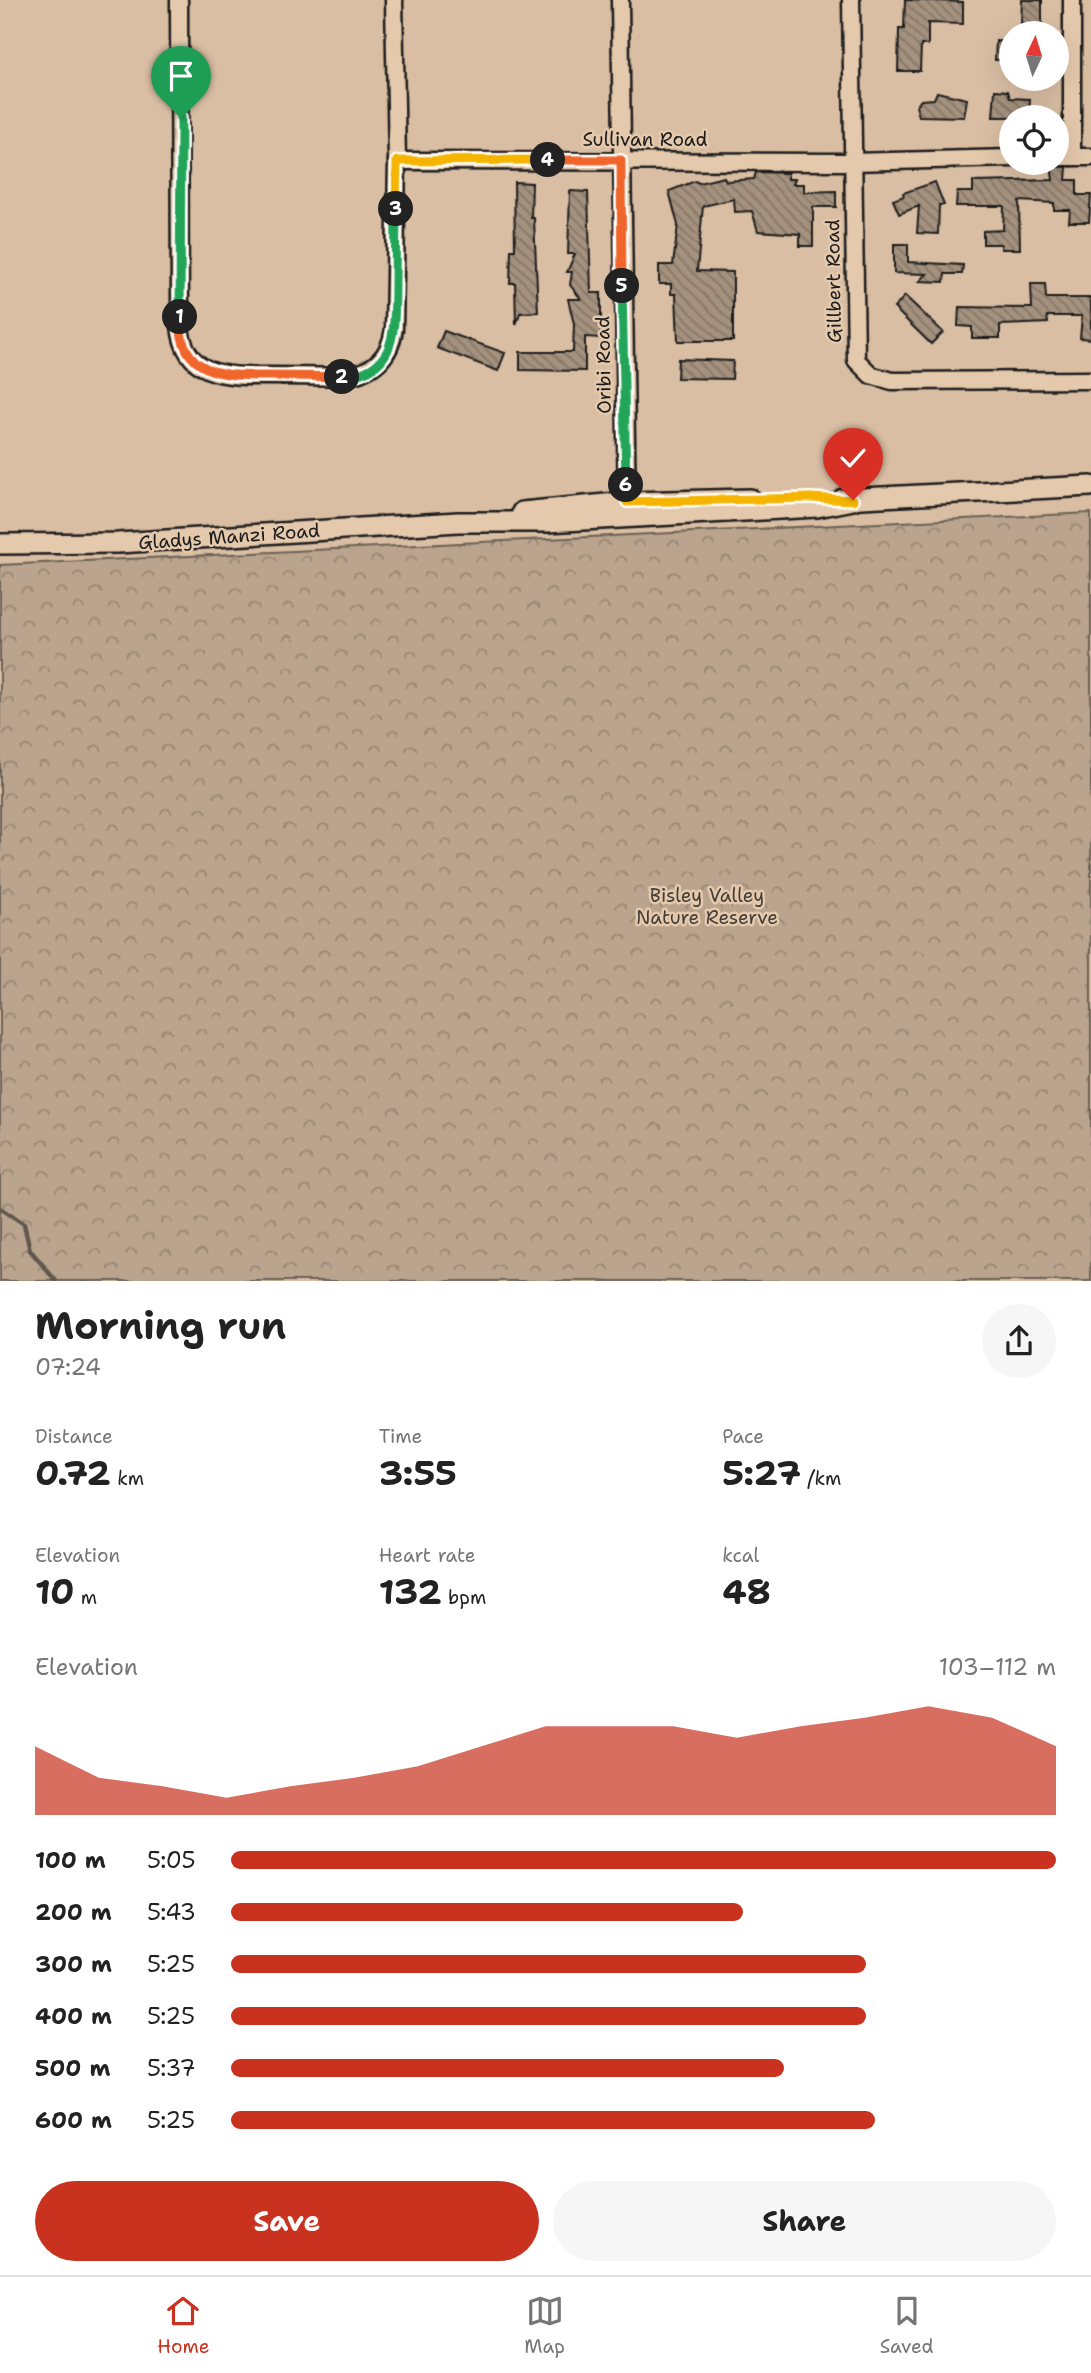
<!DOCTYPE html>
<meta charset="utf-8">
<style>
:root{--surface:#fff;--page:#f6f6f6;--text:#222;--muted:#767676;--line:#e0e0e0;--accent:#c8321e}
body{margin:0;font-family:"Shantell Sans",sans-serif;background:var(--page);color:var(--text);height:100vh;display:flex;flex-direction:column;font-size:26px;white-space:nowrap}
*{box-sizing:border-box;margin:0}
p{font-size:23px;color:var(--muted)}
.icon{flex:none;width:38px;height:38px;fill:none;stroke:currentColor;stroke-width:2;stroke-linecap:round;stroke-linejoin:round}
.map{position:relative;height:1281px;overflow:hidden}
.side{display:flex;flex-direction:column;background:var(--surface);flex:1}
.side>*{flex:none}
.needle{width:46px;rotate:4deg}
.tools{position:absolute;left:999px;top:21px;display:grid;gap:14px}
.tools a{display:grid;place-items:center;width:70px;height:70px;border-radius:50%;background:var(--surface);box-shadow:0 7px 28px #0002;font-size:35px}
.pin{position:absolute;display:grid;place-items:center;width:60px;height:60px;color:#fff;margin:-72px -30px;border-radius:50% 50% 50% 0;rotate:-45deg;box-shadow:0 0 7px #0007}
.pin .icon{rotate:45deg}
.km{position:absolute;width:35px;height:35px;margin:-18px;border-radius:50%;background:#222;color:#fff;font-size:19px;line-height:35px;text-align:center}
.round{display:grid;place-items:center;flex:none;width:74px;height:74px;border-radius:37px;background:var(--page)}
.head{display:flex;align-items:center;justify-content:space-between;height:119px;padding:0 35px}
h1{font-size:38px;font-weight:700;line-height:52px}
.figures{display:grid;grid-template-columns:repeat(3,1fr);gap:10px;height:119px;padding:7px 35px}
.figures div{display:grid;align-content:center}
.figures b{font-size:35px;font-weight:700}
.figures small{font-size:19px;font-weight:400}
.figures p{font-size:19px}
.chart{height:196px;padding:14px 35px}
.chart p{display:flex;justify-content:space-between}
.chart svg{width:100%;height:126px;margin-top:7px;fill:var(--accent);opacity:.7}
.cta{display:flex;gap:14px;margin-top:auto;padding:14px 35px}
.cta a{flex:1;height:80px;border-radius:42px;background:var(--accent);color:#fff;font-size:28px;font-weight:700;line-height:80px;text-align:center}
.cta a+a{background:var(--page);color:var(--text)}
ul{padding:0 35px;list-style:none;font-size:23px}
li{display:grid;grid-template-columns:112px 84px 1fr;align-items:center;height:52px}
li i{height:18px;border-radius:9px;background:var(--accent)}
.dock{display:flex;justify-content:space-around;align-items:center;height:98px;border-top:2px solid var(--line);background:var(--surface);font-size:19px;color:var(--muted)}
.dock a{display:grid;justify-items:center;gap:4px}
.dock .on{color:var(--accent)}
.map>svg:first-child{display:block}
</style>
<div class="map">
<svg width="1091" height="1281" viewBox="0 0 1091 1281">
<defs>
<pattern id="forest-crowns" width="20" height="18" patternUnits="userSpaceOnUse" patternTransform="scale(1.75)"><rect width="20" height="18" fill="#baa48d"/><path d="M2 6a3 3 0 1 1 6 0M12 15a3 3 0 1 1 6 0" fill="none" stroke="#968572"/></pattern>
<pattern id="building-back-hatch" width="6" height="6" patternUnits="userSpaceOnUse" patternTransform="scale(1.75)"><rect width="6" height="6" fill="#a4917e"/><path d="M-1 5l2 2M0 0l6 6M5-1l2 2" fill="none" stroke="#857666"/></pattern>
</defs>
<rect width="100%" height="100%" fill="#d9bea3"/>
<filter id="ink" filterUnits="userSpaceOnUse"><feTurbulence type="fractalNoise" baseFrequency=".0143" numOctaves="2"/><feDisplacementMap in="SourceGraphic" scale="14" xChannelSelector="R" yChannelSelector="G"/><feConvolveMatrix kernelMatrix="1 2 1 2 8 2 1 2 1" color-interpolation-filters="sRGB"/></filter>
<g filter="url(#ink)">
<polygon fill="url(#forest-crowns)" stroke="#6b6054" stroke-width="2" points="1091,513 1091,1281 0,1281 0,565"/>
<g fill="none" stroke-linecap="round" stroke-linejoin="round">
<polyline stroke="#60574d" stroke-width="4.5" points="0,1208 24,1224 30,1250 56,1281"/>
</g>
<g fill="url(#building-back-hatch)" stroke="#1c1c1c" stroke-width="2">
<polygon points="905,0 963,2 963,24 928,23 928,45 921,45 920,71 898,71 899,29 904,29"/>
<polygon points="1022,0 1042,0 1042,25 1021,25"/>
<polygon points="996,41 1012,42 1012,60 995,60"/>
<polygon points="995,90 1008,91 1010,98 1030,99 1029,117 993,117"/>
<polygon points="937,92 967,99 964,117 919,116 916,106 921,100 934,99"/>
<polygon points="1051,166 1067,167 1066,180 1077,180 1077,195 1091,195 1089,222 1069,222 1070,210 1054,210 1054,203 1019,201 1020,249 1001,249 1001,244 983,244 983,231 1003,230 1004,206 956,206 957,192 973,192 973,182 1053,180"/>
<polygon points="756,172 788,173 788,179 795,179 793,184 804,184 804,192 836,191 836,207 813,207 813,246 800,246 800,234 758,231 752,211 735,212 734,199 703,206 697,271 733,272 733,341 678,341 676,294 671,294 671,284 659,284 659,265 673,265 678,225 669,191 695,181 699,183 724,177 726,181 754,179"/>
<polygon points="514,182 532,183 531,218 534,218 538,312 520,313 516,325 515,283 510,283 511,250 515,250"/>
<polygon points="935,182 944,205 939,205 938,234 917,233 919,206 899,214 893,200 904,196 903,193"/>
<polygon points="570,191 588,192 591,293 601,293 601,338 585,337 585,371 520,370 520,352 573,352 574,324 568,299 581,299 570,285 572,272 567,272 575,254 568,254"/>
<polygon points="894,244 908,244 908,262 963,265 962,274 945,274 944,282 920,281 927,274 894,273"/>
<polygon points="1031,284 1045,284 1046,298 1091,298 1091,339 1080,338 1082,316 1047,316 1048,323 1000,325 1000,338 972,338 972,327 958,326 959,307 1032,308"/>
<polygon points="905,296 943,332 931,344 894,308"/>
<polygon points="444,331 505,353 498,371 437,348"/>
<polygon points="678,359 733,361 732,379 677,378"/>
</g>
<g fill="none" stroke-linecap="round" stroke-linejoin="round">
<defs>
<g id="minor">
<path d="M179,0L180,326C185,380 231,376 273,376C297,376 320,376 344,377C373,372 390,358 394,329L397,161L394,0"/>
<polyline points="620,0 627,512"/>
<polyline points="851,0 856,360 871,375 892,381 1091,380"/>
<polyline points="1072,0 1072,157"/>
<polyline points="1057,157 1091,157"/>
<polyline points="397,161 851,162 1012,158"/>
</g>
<g id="major">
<polyline points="843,499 1091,486"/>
<polyline points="522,512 627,502 750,499"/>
<polyline points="0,544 118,543 458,522 547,522 817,507 853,500"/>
</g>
</defs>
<use href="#minor" stroke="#1c1c1c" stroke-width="21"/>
<use href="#major" stroke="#1c1c1c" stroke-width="24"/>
<use href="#minor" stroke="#e5c9ac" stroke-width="16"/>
<use href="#major" stroke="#e5c9ac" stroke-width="19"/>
</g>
</g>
<g fill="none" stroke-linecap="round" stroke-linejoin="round" filter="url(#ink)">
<defs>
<polyline id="split-1" points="180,317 181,118"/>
<path id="split-2" d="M180,317C179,376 224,376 270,376C294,376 318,376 342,377"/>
<path id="split-3" d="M342,377C398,372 394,331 395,287C395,261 396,235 396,209"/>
<polyline id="split-4" points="396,209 397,161 548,160"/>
<polyline id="split-5" points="548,160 621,160 622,286"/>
<polyline id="split-6" points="622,286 626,485"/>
<polyline id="split-7" points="626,485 627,502 809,498"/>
<polyline id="split-8" points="809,498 853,500"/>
</defs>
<use href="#split-1" stroke="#fff" stroke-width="14"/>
<use href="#split-2" stroke="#fff" stroke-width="14"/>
<use href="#split-3" stroke="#fff" stroke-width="14"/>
<use href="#split-4" stroke="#fff" stroke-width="14"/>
<use href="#split-5" stroke="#fff" stroke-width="14"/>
<use href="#split-6" stroke="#fff" stroke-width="14"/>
<use href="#split-7" stroke="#fff" stroke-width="14"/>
<use href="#split-8" stroke="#fff" stroke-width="14"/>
<use href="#split-1" stroke="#22a559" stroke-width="9"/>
<use href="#split-2" stroke="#f0652b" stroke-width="9"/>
<use href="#split-3" stroke="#22a559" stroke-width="9"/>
<use href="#split-4" stroke="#f5b400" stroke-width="9"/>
<use href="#split-5" stroke="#f0652b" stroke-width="9"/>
<use href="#split-6" stroke="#22a559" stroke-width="9"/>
<use href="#split-7" stroke="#f5b400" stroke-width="9"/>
<use href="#split-8" stroke="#f5b400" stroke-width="9"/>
</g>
<g text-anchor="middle" stroke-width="5" stroke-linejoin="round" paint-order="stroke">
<g font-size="19" fill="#1c1c1c" stroke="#e5c9ac">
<text x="645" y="146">Sullivan Road</text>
<text transform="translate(833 281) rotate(-91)" y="7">Gillbert Road</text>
<text transform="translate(603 365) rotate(-91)" y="7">Oribi Road</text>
<text transform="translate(229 536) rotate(-4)" y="7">Gladys Manzi Road</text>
</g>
<g font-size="19" fill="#443e38" stroke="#e5c9ac">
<text x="707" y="902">Bisley Valley<tspan x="707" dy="22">Nature Reserve</tspan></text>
</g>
</g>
</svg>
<div class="tools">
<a><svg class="needle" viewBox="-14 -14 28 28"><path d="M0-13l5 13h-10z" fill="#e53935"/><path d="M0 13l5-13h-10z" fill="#767676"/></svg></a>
<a><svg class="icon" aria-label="locate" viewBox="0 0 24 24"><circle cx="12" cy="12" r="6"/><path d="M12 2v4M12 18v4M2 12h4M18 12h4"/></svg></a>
</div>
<div class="pin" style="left:181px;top:118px;background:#1e9e55"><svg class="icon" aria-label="arrive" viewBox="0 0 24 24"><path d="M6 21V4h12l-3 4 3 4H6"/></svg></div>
<div class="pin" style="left:853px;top:500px;background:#d93025"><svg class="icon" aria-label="check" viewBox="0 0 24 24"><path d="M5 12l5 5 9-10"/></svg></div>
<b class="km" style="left:180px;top:317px">1</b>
<b class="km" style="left:342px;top:377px">2</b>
<b class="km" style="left:396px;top:209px">3</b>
<b class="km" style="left:548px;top:160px">4</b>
<b class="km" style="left:622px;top:286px">5</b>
<b class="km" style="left:626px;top:485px">6</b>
</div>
<section class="side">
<div class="head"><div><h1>Morning run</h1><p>07:24</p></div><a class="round"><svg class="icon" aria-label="share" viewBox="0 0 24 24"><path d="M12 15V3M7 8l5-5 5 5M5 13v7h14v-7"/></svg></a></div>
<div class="figures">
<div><p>Distance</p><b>0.72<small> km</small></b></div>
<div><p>Time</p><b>3:55</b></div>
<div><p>Pace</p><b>5:27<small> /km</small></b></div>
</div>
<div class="figures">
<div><p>Elevation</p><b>10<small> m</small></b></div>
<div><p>Heart rate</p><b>132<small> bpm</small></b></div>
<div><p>kcal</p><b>48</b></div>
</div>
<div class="chart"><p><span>Elevation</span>103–112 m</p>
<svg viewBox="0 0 160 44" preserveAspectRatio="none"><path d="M0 44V20L10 31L20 34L30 38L40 34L50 31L60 27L70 20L80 13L90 13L100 13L110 17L120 13L130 10L140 6L150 10L160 20V44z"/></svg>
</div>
<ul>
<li><b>100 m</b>5:05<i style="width:100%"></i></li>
<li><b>200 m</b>5:43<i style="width:62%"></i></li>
<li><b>300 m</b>5:25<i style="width:77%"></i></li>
<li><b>400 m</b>5:25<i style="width:77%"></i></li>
<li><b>500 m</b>5:37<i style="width:67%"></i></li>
<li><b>600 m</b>5:25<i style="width:78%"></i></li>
</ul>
<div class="cta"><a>Save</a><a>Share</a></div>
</section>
<nav class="dock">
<a class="on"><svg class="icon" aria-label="home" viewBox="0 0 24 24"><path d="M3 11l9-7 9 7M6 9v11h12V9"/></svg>Home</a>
<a><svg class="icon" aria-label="map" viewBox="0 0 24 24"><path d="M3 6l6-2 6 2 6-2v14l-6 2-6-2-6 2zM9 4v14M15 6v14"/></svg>Map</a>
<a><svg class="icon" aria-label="saved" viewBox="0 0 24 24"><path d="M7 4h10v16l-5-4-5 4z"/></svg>Saved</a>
</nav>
